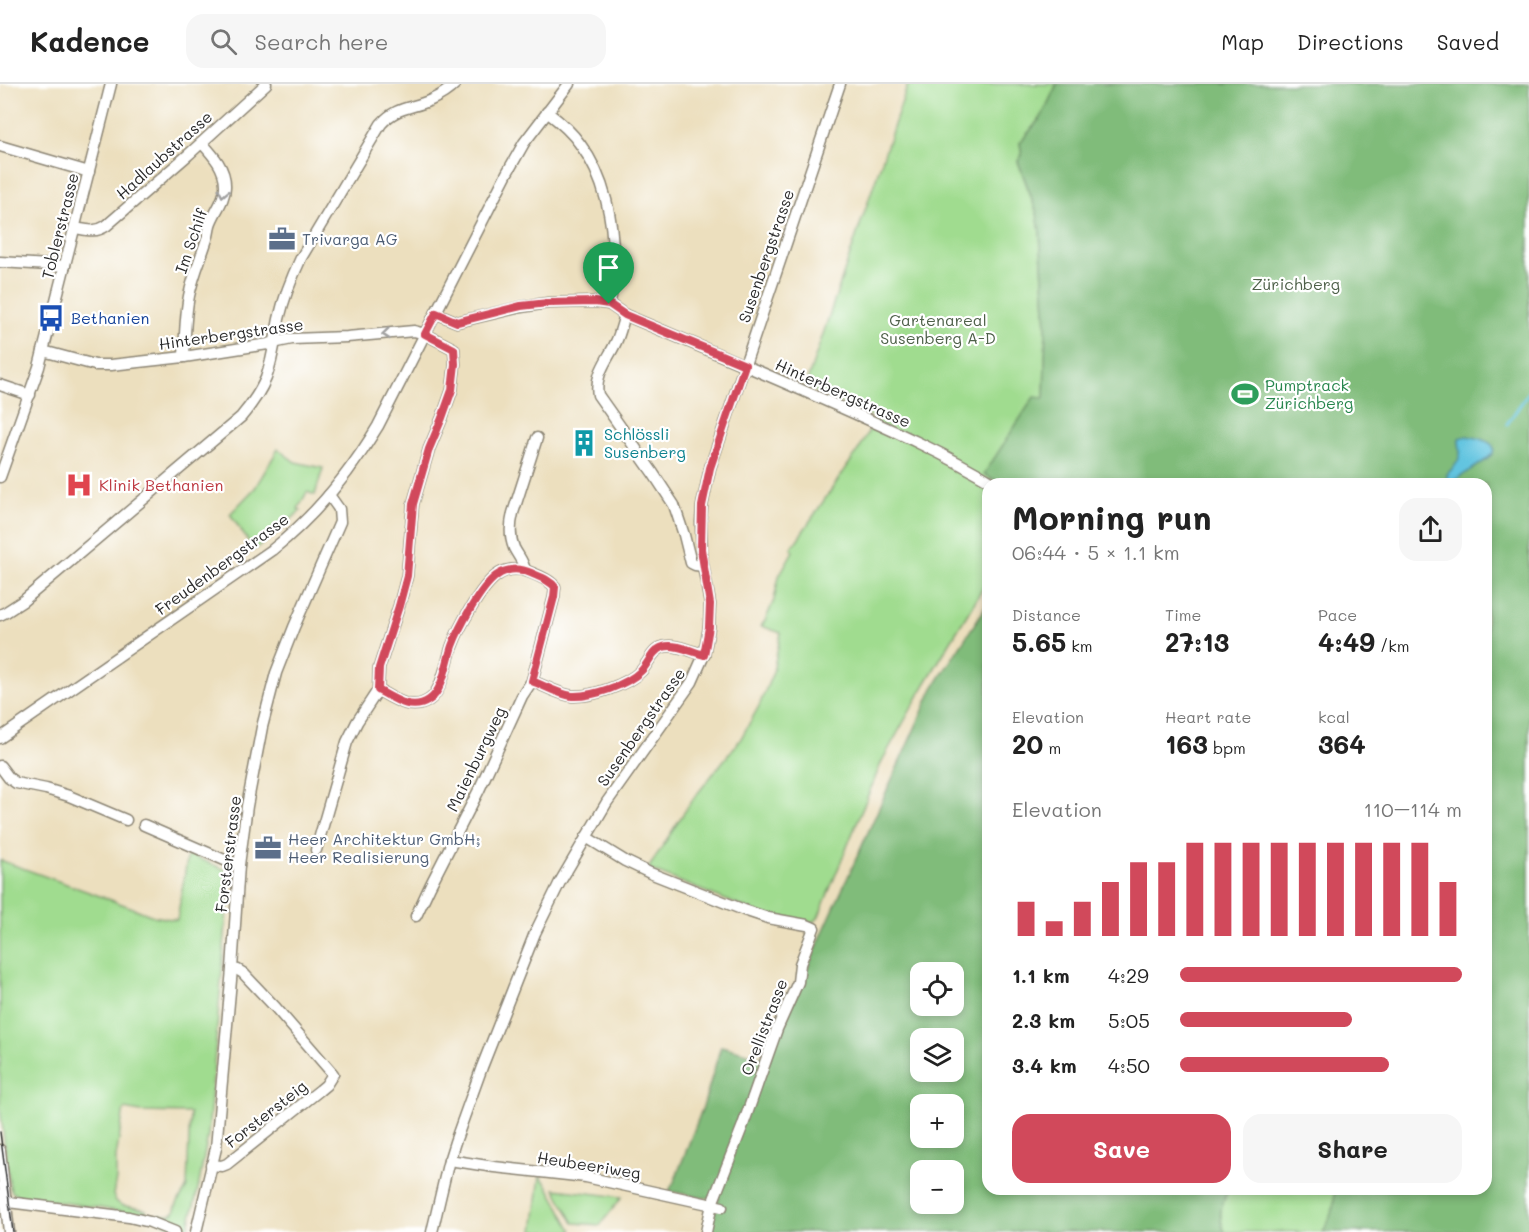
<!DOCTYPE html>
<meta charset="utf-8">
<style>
:root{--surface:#fff;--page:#f6f6f6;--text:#222;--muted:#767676;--line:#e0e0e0;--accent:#d1495b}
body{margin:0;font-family:Mali,sans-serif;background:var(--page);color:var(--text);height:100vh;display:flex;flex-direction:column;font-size:22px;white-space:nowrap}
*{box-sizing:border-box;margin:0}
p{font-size:20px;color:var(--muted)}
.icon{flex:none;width:33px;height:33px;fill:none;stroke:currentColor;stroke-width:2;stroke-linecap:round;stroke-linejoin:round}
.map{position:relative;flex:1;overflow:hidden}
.panel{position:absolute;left:982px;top:394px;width:510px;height:717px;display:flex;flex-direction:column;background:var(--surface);border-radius:18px;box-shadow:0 3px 9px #0003}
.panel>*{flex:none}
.fabs{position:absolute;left:910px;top:878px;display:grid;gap:12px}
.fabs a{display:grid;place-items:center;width:54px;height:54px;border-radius:12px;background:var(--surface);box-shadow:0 3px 9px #0003;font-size:30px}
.pin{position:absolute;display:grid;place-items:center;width:51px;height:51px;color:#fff;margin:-62px -26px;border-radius:50% 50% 50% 0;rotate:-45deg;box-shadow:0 0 6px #0007}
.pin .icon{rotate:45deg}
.round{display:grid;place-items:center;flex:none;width:63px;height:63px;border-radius:18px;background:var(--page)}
.head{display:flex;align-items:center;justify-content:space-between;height:102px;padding:0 30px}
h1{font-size:33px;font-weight:700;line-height:45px}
.metrics{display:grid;grid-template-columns:repeat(3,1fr);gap:9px;height:102px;padding:6px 30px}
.metrics div{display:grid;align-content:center}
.metrics b{font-size:26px;font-weight:700}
.metrics small{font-size:16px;font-weight:400}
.metrics p{font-size:16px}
.chart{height:168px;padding:12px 30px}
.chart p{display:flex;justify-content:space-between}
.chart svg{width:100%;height:108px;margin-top:6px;stroke:var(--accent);stroke-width:6}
.cta{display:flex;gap:12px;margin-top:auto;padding:12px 30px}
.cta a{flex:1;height:69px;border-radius:18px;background:var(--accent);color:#fff;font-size:24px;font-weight:700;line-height:69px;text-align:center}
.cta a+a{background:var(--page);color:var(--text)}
ul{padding:0 30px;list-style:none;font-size:20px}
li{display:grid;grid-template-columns:96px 72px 1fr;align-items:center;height:45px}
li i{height:15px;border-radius:8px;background:var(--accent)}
header{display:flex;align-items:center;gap:36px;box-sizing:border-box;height:84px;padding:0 30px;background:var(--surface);border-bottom:2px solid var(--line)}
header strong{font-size:28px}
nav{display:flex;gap:33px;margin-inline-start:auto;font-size:21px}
.search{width:420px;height:54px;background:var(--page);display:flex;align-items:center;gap:15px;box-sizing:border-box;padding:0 21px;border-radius:18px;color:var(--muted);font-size:22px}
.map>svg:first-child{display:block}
</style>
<header>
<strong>Kadence</strong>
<div class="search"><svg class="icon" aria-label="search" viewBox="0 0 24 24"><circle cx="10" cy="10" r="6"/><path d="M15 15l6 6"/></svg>Search here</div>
<nav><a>Map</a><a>Directions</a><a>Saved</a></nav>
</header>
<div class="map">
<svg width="1529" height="1148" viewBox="0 0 1529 1148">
<rect width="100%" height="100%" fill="#fff"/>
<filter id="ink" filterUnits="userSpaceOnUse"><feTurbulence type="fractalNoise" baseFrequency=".0167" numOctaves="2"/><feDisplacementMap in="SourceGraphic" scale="12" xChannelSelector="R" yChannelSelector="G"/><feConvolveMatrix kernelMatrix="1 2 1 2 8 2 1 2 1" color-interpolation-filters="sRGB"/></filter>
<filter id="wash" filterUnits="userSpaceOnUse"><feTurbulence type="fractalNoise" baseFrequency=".008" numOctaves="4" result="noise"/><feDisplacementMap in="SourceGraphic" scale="24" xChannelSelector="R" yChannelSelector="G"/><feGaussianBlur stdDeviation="1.35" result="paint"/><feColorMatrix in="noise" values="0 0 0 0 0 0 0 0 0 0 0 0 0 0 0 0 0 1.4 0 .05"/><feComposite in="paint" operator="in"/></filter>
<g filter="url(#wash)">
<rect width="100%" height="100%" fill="#ecdfbe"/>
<g fill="#a0dc8f" stroke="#66845d" stroke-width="1.5">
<polygon points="908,0 1057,0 1042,32 1020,59 1022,71 1018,77 1037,129 1040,148 1046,242 1044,315 988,400 988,496 925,600 882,677 818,834 814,838 807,838 761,830 648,785 690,719 740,656 759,622 773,588 781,549 761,542 765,537 774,516 779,492 793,467 791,465 859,365 876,334 805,303"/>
<polygon points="278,365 295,378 323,384 315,411 307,408 298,425 301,426 280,446 254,466 230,430 255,404"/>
<path d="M188,770L226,786L230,791L208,1051L198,1105L188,1146L180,1147L156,1135V1133L159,1130C163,1131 170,1133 173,1129C176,1127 175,1123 177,1120C180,1113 185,1109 187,1102L190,1029L141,1028L124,1025L116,1073V1096L113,1111L116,1117L121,1121L146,1126L147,1130L145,1132L100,1124L19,1112L12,1108L10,1104L0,1024V776L133,824L153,832L177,836Z"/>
<polygon points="540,1092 547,1101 573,1148 533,1148"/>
<polygon points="555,1105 622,1113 600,1141 574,1139"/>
<path d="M1228,1106H1334C1337,1119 1330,1136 1323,1148H1225C1217,1132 1221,1121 1228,1106Z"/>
</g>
<g fill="#80bc7a" stroke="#567452" stroke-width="1.5" fill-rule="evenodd">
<path d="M1057,0H1529V1148H1323C1330,1136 1336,1119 1334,1106H1486V400H1001L984,390L1034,313L1044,314L1046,242L1040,148L1037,129L1018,77L1022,71L1020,59L1042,32Z"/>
<path d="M988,519V1106H1228C1221,1121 1217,1132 1225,1148H709L719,1113L703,1114L669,1107L675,1096L704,1020L721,962L769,975L824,846L933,604ZM921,888H954V921H921ZM921,954H954V987H921ZM921,1020H954V1053H921ZM921,1086H954V1119H921Z"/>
</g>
<path fill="#62c4e0" stroke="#467886" stroke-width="1.5" d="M1467,352C1529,363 1466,385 1450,400H1447V390C1453,384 1459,379 1460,369C1461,364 1458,360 1459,354Z"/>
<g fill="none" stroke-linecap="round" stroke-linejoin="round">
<polyline stroke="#62c4e0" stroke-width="3" points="1507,340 1529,308"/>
</g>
</g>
<g filter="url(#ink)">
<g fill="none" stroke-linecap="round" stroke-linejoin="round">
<defs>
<g id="minor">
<path d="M547,28C559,37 571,47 580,60C605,93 614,138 613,179C612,192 614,208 609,220"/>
<polyline points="0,62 89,88"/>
<path d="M75,144C87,146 95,149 106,142L188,71L266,0"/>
<polyline points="0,178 65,182"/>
<path d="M436,229L457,238L521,223L548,219L595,218L609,220L625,231C697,261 768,291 840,323C892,346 946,370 995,400"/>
<path d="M625,231C622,240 620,250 616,258C608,276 594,290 598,311L653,389L674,421L684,451L691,479L695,481L703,482"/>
<polyline points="43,267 95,281 111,281 184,273 268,260 292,255 347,253 414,247 425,250 454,265 455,280 452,306 442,334 429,365 413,420 407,492 399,522 379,584 378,606 357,638 347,658 316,766"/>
<path d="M184,273C185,253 185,232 189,212C193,192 201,174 207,155C209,150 209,146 210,141C214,128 225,117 225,103C226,85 213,71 202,59"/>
<polyline points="0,301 30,311"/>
<polyline points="0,393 39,283 111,0"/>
<path d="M525,487C524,478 518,472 514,464C509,452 510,441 513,429L537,354"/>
<path d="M0,531L6,528L23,517L241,333C251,321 260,309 266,294C273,275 275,255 279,235C284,213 292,193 301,174L381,40C397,22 411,25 431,16C440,12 448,7 455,0"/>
<path d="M532,597C545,602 558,610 572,612C592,613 627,601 641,587C649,579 652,566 663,563C675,559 693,568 704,571"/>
<path d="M378,606C394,615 412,628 429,616C442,608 447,576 452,562C459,543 480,504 496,492C505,485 517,484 527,487C536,491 549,495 555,503L554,513L532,597L522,612L479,706L430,802L416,832"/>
<path d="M0,654L272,466C315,432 350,389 378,342L507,89L524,59L569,0"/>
<polyline points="0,682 9,694 16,699 46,705 69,712 126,736"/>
<polyline points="144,741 229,778 239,781"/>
<polyline points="586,753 625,777 650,789 744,826 768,834 807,841 814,844 800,880 798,898 777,945 743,1041 712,1120 706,1148"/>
<polyline points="0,1066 9,1148"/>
<polyline points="449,1076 494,1083 586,1093 722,1123"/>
<polyline points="211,1081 222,1082 227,1080 320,1006 326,1001 333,990 276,924 243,889 238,886 232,885"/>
<polyline points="0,1117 129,1133 150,1138 175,1148"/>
<polyline points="196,1148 216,1064 232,885 239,781 247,722 262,643 276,589 294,543 340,438 339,425 329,411"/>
<polyline points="432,1148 448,1080 455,1058 482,983 535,849 560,798 607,718 692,598 704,571 709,543 710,520 702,475 701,438 702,422 710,384 840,0"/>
</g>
</defs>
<use href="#minor" stroke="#8c8574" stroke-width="13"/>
<use href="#minor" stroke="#fff" stroke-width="10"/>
<polyline stroke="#2b2b2b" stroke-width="1.5" points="0,1048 13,1148"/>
</g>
<defs><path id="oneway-chevron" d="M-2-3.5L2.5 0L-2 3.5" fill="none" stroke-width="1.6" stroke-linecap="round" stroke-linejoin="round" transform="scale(1.5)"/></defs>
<g stroke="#a0a0a0">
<use href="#oneway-chevron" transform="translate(223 109) rotate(102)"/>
<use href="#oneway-chevron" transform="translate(386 250) rotate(174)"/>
</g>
</g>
<g fill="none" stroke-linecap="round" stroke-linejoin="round" filter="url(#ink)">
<defs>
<path id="route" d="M595,218L609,220L625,231L745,281L710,384L702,422L701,465L710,520L709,543L704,571C693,568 675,559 663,563C652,566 649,579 641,587C627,601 592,613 572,612C558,610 545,602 532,597L554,513L555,503C550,496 540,493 531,489C520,484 507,484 496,492C480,504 459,543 452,562C447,576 443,608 429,616C412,628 394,615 378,606L379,584L399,522L407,492L413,420L429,365L442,334L452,306L455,280L454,265L425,250L436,229L457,238L521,222L548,219Z"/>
</defs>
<use href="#route" stroke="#fff" stroke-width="12"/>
<use href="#route" stroke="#d1495b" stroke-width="8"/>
</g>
<defs>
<symbol id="office-bare" viewBox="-9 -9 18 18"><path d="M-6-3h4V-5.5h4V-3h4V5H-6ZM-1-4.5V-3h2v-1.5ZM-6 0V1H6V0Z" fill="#5c6f8a" stroke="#fff" stroke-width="2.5" paint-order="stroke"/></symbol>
<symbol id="bus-bare" viewBox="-9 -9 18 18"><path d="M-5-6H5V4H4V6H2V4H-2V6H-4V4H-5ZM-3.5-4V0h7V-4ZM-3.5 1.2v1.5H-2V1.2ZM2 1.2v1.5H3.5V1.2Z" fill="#1a4fb4" stroke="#fff" stroke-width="2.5" paint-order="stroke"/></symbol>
<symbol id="stadium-bare" viewBox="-9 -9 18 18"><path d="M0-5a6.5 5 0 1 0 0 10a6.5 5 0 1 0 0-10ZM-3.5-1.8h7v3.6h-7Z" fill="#2e9e5b" stroke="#fff" stroke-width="2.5" paint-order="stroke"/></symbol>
<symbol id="building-bare" viewBox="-9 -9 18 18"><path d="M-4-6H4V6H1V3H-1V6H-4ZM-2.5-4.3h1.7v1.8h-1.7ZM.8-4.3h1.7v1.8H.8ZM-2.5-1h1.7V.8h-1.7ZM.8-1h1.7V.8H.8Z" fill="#0f9aa8" stroke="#fff" stroke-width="2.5" paint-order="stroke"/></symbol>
<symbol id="hospital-bare" viewBox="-9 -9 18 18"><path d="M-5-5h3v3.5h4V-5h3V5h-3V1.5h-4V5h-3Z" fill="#e0444e" stroke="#fff" stroke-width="2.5" paint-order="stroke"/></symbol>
</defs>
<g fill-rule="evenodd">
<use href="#office-bare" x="263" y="136" width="38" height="38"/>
<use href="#bus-bare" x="32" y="215" width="38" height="38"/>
<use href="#stadium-bare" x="1226" y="291" width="38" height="38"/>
<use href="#building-bare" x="565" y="340" width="38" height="38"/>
<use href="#hospital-bare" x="60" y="382" width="38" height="38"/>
<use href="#office-bare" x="249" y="745" width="38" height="38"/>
</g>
<g text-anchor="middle" stroke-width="4.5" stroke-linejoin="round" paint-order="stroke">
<g font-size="16" fill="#2b2b2b" stroke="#fff">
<text transform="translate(164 71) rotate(-42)" y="6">Hadlaubstrasse</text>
<text transform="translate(60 142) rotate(-76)" y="6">Toblerstrasse</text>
<text transform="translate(191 157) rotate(-71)" y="6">Im Schilf</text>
<text transform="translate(766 172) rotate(-71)" y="6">Susenbergstrasse</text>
<text transform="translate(231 250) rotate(-8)" y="6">Hinterbergstrasse</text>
<text transform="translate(843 309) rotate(24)" y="6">Hinterbergstrasse</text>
<text transform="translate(222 480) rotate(-36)" y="6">Freudenbergstrasse</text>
<text transform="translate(641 643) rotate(-55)" y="6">Susenbergstrasse</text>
<text transform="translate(476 675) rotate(-64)" y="6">Maienburgweg</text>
<text transform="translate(228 770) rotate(-83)" y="6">Forsterstrasse</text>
<text transform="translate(764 943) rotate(-69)" y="6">Orellistrasse</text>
<text transform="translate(266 1030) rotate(-38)" y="6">Forstersteig</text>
<text transform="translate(589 1081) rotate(9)" y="6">Heubeeriweg</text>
</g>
<g font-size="16" fill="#4e5e75" stroke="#fff" text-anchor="start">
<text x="302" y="161">Trivarga AG</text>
<text x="288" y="761">Heer Architektur GmbH;<tspan x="288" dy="18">Heer Realisierung</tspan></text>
</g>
<g font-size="16" fill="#4e6049" stroke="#fff">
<text x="1296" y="206">Zürichberg</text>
<text x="938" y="242">Gartenareal<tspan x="938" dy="18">Susenberg A-D</tspan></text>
</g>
<g font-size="16" fill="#164399" stroke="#fff" text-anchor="start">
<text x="71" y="240">Bethanien</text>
</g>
<g font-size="16" fill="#27864d" stroke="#fff" text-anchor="start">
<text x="1265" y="307">Pumptrack<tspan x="1265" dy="18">Zürichberg</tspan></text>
</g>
<g font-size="16" fill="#0d838f" stroke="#fff" text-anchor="start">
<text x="604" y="356">Schlössli<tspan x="604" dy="18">Susenberg</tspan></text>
</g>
<g font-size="16" fill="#be3a42" stroke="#fff" text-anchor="start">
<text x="99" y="407">Klinik Bethanien</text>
</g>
</g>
</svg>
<div class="fabs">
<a><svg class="icon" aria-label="locate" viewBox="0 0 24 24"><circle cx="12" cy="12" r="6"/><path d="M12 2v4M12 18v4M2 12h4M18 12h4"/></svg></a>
<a><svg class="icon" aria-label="layers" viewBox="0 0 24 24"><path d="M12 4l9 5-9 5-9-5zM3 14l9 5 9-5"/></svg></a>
<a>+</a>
<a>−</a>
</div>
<div class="pin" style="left:609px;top:220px;background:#1e9e55"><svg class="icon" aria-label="arrive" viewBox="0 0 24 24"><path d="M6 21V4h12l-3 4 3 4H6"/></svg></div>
<section class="panel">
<div class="head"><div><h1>Morning run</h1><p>06:44 · 5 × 1.1 km</p></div><a class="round"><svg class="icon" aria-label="share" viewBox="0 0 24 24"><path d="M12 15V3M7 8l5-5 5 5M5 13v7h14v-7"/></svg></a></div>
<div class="metrics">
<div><p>Distance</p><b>5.65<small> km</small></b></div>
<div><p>Time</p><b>27:13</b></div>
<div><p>Pace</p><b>4:49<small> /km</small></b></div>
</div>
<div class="metrics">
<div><p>Elevation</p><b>20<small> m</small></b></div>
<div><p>Heart rate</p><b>163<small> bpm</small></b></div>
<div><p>kcal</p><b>364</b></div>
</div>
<div class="chart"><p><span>Elevation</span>110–114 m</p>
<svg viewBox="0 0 160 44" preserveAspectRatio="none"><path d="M5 44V30M15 44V38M25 44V30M35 44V22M45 44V14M55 44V14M65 44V6M75 44V6M85 44V6M95 44V6M105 44V6M115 44V6M125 44V6M135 44V6M145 44V6M155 44V22"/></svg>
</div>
<ul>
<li><b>1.1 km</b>4:29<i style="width:100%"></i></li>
<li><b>2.3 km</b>5:05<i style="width:61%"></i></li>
<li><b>3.4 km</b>4:50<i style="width:74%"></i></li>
</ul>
<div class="cta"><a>Save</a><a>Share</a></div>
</section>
</div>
